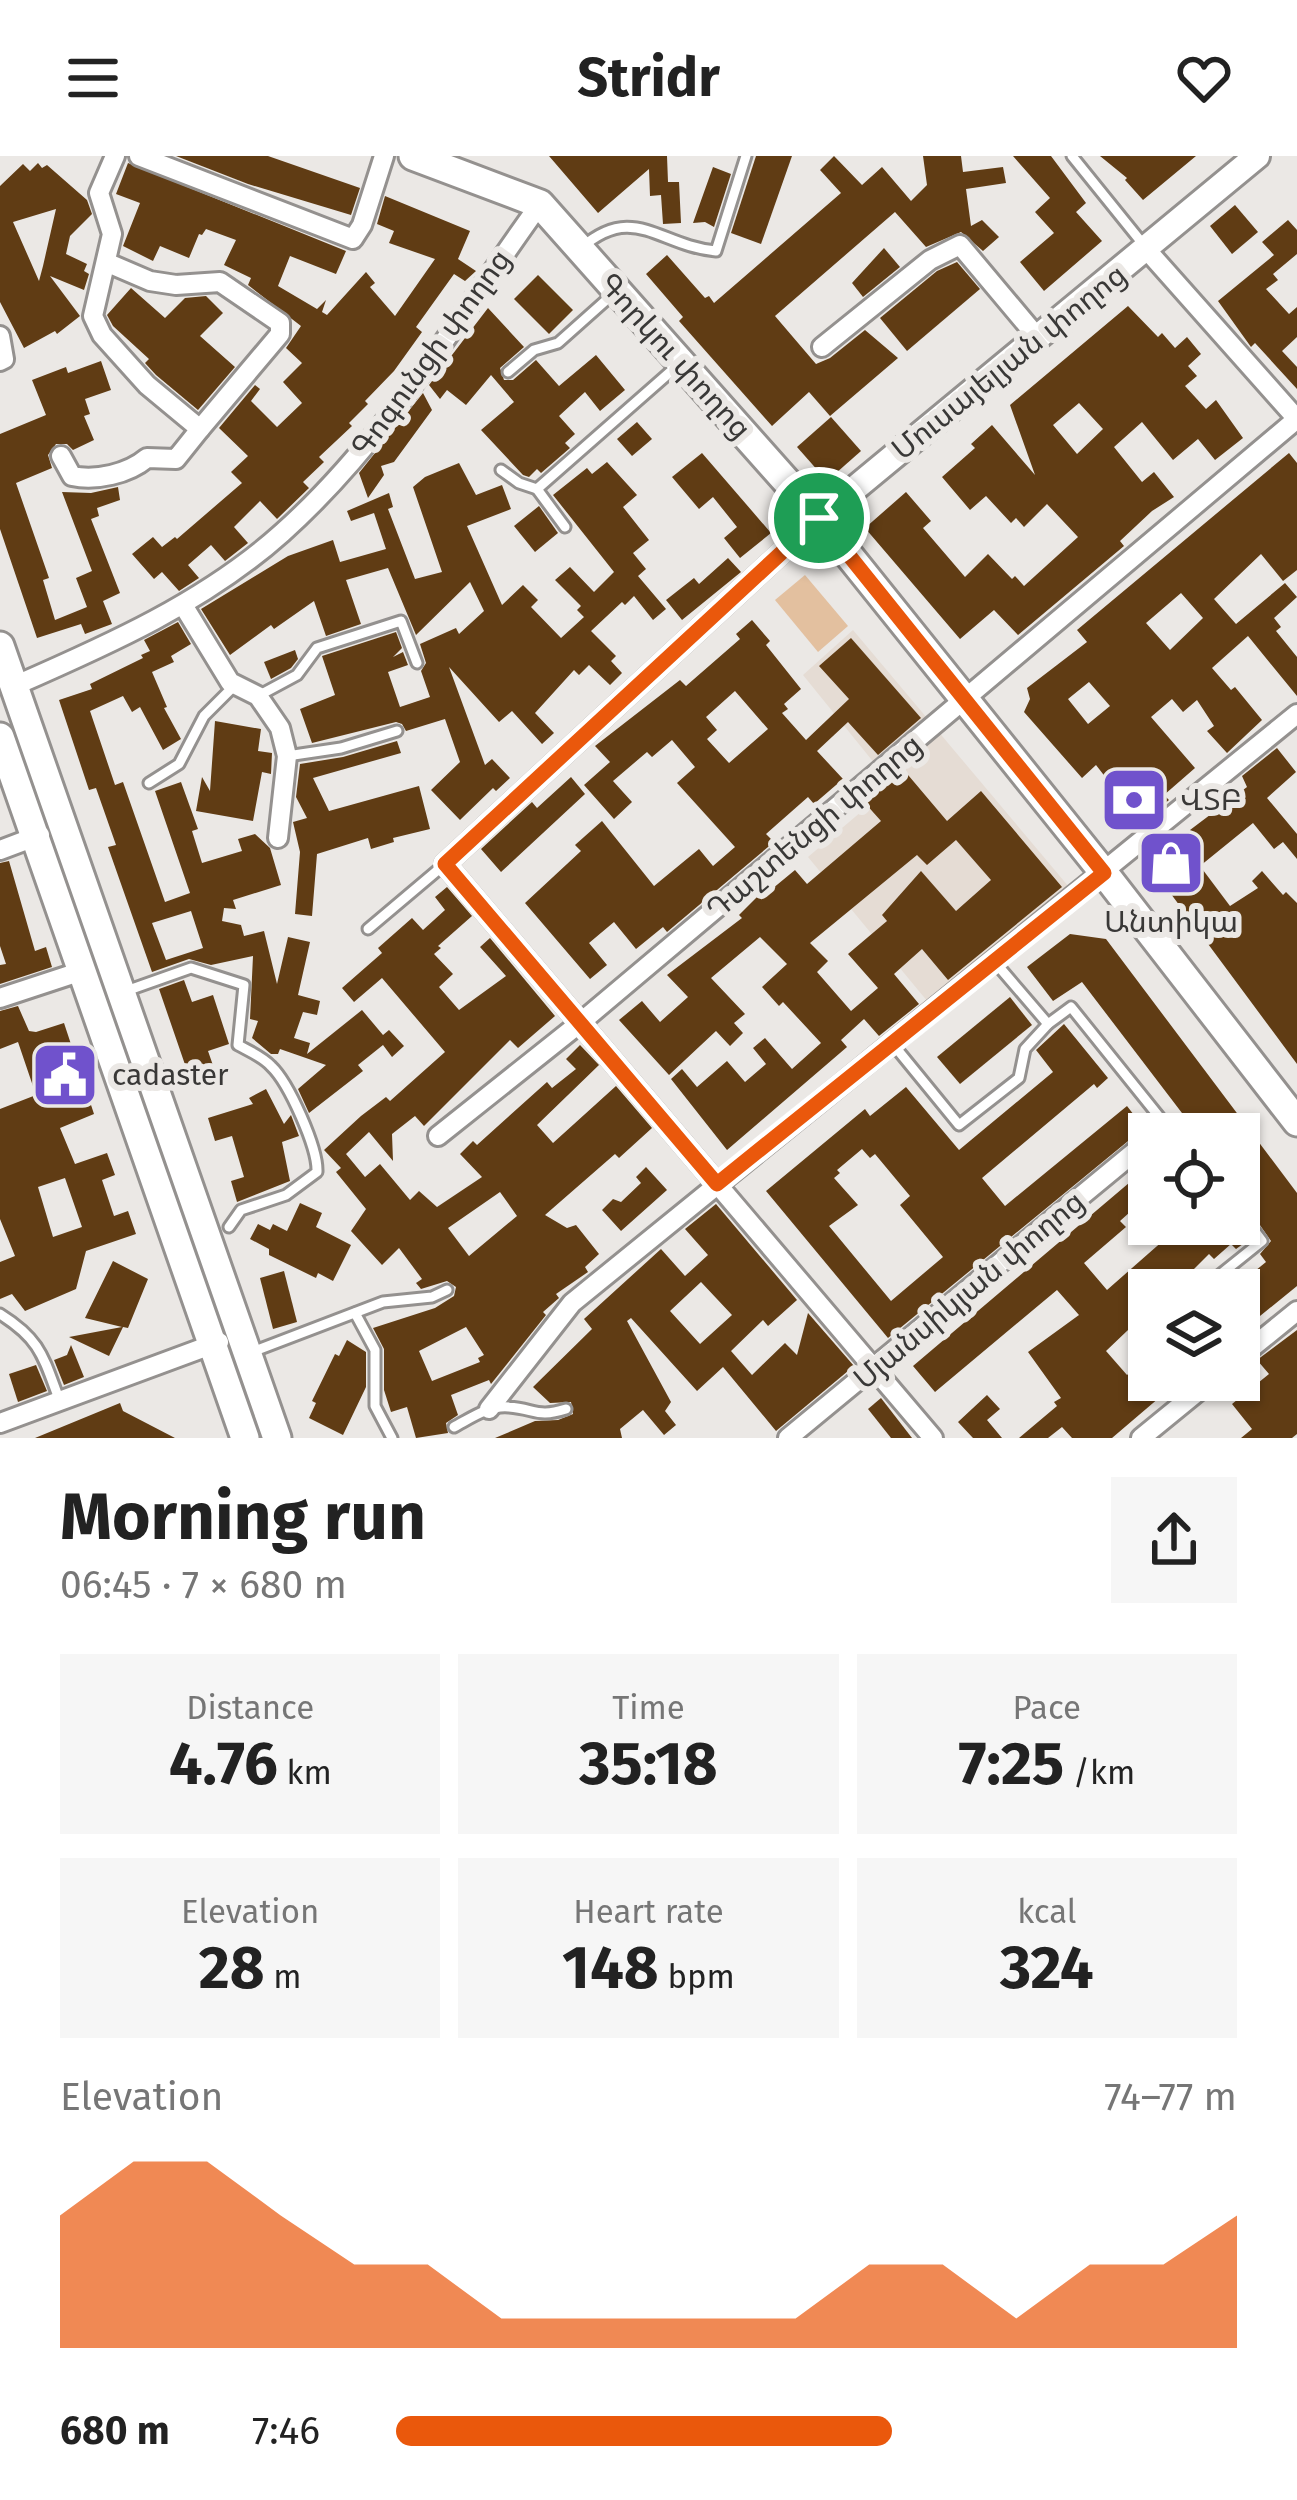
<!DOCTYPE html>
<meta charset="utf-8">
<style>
:root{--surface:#fff;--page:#f6f6f6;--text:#222;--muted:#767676;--accent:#ea580c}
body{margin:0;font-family:"Fira Sans","Noto Sans Armenian",sans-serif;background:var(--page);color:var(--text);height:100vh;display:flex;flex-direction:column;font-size:45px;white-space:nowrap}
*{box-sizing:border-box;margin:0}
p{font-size:39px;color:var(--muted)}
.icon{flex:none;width:66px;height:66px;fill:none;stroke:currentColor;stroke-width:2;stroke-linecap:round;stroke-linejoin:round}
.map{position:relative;height:1282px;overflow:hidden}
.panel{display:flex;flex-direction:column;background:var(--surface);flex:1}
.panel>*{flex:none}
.controls{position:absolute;left:1128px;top:957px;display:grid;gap:24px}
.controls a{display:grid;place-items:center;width:132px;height:132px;border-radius:0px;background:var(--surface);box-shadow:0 3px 9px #0004;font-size:60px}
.pin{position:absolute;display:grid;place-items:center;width:102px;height:102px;color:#fff;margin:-51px;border:6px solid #fff;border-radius:50%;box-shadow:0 3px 12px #0007}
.round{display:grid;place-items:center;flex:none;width:126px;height:126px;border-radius:0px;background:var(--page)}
.summary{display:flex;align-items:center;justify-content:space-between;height:204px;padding:0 60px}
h1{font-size:66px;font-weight:700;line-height:90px}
.figures{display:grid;grid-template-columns:repeat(3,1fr);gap:18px;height:204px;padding:12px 60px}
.figures div{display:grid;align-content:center;border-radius:0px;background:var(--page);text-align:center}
.figures b{font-size:60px;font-weight:700}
.figures small{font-size:33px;font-weight:400}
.figures p{font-size:33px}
.chart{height:336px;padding:24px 60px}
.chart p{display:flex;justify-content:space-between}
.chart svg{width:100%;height:216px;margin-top:12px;fill:var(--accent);opacity:.7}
ul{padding:0 60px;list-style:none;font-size:39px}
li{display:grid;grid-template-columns:192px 144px 1fr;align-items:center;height:90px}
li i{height:30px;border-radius:15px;background:var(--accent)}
header{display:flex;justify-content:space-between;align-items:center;height:156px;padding:0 60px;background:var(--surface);font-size:54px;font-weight:700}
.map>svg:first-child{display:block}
</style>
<header><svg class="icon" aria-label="menu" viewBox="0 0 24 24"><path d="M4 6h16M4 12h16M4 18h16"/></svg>Stridr<svg class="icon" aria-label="heart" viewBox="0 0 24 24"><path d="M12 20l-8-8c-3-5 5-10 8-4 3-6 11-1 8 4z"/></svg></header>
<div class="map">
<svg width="1297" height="1282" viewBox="0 0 1297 1282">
<rect width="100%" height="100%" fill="#ebe8e5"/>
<polygon fill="#e5dcd4" points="853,474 1069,731 928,846 808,701 862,655 875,608 803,519"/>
<polygon fill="#e3c09f" points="805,419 848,470 818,496 775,444"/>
<g fill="#603c14" fill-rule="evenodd">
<polygon points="176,0 268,0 360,32 351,59 248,28"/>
<polygon points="549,0 667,0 668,26 679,26 681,67 663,68 661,39 650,40 649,13 598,57"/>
<polygon points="756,0 792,0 761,88 731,77"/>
<polygon points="834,0 862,29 882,11 911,45 927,29 923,0 961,0 963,16 1003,11 1006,27 966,33 971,70 982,64 999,81 983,95 961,76 926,91 895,56 775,160 816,208 830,202 865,174 898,202 830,260 809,236 772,270 679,165 683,161 646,118 667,99 705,142 709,140 714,147 841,37 820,14"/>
<polygon points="1013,0 1051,0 1086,47 1076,56 1102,85 1044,135 1020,106 1054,77 1035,56 1050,42"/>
<polygon points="1100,0 1196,0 1143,44 1125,24 1127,22"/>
<path d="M38,7L42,12L47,9L87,44L92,58L70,80L66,98L87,108L84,115L89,118L84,134L50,120L80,160L57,178L55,175L24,192L0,146V30L23,8L30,15ZM56,53L43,110L39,125L13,66Z"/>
<polygon points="128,7 346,95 336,118 290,100 278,130 317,153 326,144 322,156 327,159 366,116 375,127 370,131 395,160 435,103 389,87 394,75 377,68 385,40 470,75 458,103 476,115 465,125 454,118 416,171 422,176 394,215 365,245 368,248 349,267 352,270 319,301 324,306 303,326 309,332 277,363 260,345 234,371 248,387 225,405 211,389 188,409 199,422 179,435 162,416 154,423 132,398 153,381 162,391 175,381 177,383 242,327 231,316 248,300 219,272 255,229 260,233 251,245 277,271 302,247 283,226 302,207 286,192 301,170 248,129 251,122 224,109 236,84 206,73 202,79 199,78 189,102 160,90 153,105 123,90 140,47 116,38"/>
<polygon points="713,11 731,18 714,71 705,66 693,67"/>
<polygon points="1235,49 1258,76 1232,98 1210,70"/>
<polygon points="1288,64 1297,74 1297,98 1273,118 1278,124 1266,133 1289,158 1297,151 1297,181 1282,195 1297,211 1297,233 1255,187 1251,191 1218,145 1274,99 1262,86"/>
<polygon points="884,92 900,111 863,141 852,127"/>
<polygon points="957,106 980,133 907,195 880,162 937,115"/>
<polygon points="538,119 573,154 549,178 514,143"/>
<polygon points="131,132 165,162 185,142 206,140 223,157 200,180 235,211 198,254 156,219 145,207 149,203 113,170 107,159"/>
<path d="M1128,150L1158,181L1162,177L1175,192L1187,181L1201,198L1188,210L1197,220L1185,230L1206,253L1216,244L1243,282L1215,304L1198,283L1173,304L1142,266L1114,291L1142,326L1154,316L1174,341L1152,355L1120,385L1124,390L1018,479L994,454L960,483L865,372L906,336L931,365L923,372L965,421L988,398L1012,423L1015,420L1024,430L1078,381L1047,348L1024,371L1016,362L1011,367L986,340L970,354L942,321L975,292L971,288L992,269L1035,319L1010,249ZM1079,247L1103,273L1077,298L1053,269Z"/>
<polygon points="488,152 524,191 500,212 504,224 513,224 536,204 559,230 596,199 625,234 600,255 585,236 559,260 575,278 565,287 570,292 541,317 537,313 529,321 523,319 481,274 514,246 491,219 466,249 447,234 440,243 429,229"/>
<polygon points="101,205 111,234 85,243 90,258 84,260 94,284 73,294 67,288 56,288 48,299 52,312 16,327 49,422 43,424 55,464 87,451 76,422 92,415 62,336 91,337 118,331 120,344 97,352 99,360 91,363 120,437 103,445 112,468 85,478 81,468 37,482 0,373 0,278 46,259 32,224 66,211 68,217"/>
<polygon points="423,237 432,254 394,306 381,310 384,319 368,342 359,317"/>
<polygon points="831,261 861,295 827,325 797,291"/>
<polygon points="637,266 652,283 632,300 617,283"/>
<polygon points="702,297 771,377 740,402 724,382 737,371 713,341 699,353 672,321"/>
<path d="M1289,297L1297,307V414L1283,425L1261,398L1214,443L1236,468L1285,427L1297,441L1274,462L1281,471L1276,475L1297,501V540L1248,480L1212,512L1231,534L1235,531L1262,564L1227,597L1207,575L1214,570L1197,544L1183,556L1172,543L1151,561L1195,612L1164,639L1169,644L1141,667L1096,609L1082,622L1024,556L1030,543L1027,532L1087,486L1077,474ZM1181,437L1203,462L1170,494L1146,467ZM1089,526L1110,550L1088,568L1068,543Z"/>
<polygon points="607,306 637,339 623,351 649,384 633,397 646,413 638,420 666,453 653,464 634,440 625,449 622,446 591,475 616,500 611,505 622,517 610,529 589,509 579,519 574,514 535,557 554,577 542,588 512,555 499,566 449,511 485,609 492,603 510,622 496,635 493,632 460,664 431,634 460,606 445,563 406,575 402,568 396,566 312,587 300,553 335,539 322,500 396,476 402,492 393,501 403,496 408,509 388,516 400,551 430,541 421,515 426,507 420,488 456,472 459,478 484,455 470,426 416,479 388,412 346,424 361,468 326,480 314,445 274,473 271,469 230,499 201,453 288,400 333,384 340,406 386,393 374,357 351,365 347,355 389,337 393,351 388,353 415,423 442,416 413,331 425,321 459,307 476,339 502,329 511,353 467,370 502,449 523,429 538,444 531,451 561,482 584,461 577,454 581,450 555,424 570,411 594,436 614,416 553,339 587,312 592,318"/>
<polygon points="539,350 558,377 535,396 514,370"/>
<polygon points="728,402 741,416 682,464 666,444 694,422 699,428"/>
<path d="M752,464L770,485L766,489L801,533L784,548L788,553L782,557L806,584L849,543L819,510L851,482L921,562L878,599L848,566L817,595L843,623L814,648L808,641L766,678L774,686L667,776L663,771L636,793L614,766L589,787L607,809L590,823L525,747L581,695L575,689L602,665L654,730L699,693L713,710L735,691L677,627L695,611L672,584L652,601L647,596L613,625L632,646L614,663L584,629L610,606L595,590L680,524L686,530L740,483L736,478ZM735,535L768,573L729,607L707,583L717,574L706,561Z"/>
<path d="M178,466L191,488L171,500L174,506L152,516L167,551L164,552L181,583L163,594L140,551L132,556L123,540L90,555L115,629L123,626L165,746L190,737L155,635L181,626L198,673L192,675L202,707L242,695L238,683L255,678L270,692L281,729L233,744L236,753L224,752L222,765L241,769L244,780L264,775L277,828L288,781L310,786L298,839L320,845L317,859L303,856L294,882L310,887L307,898L362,854L383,879L389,874L404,890L392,901L383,889L358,909L363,915L309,957L298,933L326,909L280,893L278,898H271L252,882L258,865L250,863L253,800L211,809L189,803L152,816L108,691L116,689L96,632L89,634L59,544L92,533L90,528L143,502L141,499L150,495L144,484ZM191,755L203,792L166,804L152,767Z"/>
<polygon points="295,494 298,503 291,512 271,523 264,506"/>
<polygon points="215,565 261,573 258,595 272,597 271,618 262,616 253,665 196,655 202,621 210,635"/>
<polygon points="397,585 401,597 313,622 329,655 419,630 430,673 393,682 394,686 371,693 368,682 317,698 312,760 295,758 300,696 293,666 307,662 296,641 300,608 343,601"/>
<polygon points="1277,592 1296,616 1267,642 1297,678 1297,703 1283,686 1274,693 1253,667 1200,710 1230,750 1258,732 1252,725 1262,715 1283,739 1286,736 1297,747 1297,908 1151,711 1194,679 1190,674 1247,631 1242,620"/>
<path d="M903,613L947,665L981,635L1062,731L948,824L922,793L894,818L919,848L879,880L864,863L841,884L847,891L727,994L671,923L682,913L697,931L727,905L745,926L766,908L753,892L765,882L792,913L821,887L783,846L779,850L762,831L787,808L760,781L711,822L745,858L734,867L743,877L730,890L716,875L669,919L619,864L642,845L660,866L688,841L667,819L742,762L739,759L759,739L761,742L795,714L807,728L881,665L864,646ZM956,684L991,724L956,755L921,715L882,759L887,765L848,798L878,832L851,855L817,816L828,805L810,787L917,699L927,709Z"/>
<polygon points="571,621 585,638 501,716 481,693 532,646 537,652"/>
<polygon points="9,705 35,795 46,791 52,811 0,828 0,809 6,808 0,790 0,707"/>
<path d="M447,731L472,760L438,790L441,792L434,798L453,818L439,831L459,854L506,820L480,791L490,782L555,860L518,892L510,884L424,970L415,960L392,978L393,1005L369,976L346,998L365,1021L380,1008L410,1044L419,1035L437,1051L482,1021L460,998L473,985L477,989L547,926L552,932L576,913L566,903L580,889L599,909L537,969L553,987L616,930L652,972L619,1002L615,998L545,1059L567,1072L576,1069L599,1098L585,1111L588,1116L556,1138L559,1142L543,1156L546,1159L491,1228L489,1224L451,1239L458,1259L446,1267L448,1277L416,1282L407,1251L391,1256L384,1234V1193L373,1172L435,1152L454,1140L456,1131L447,1125L421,1133L416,1127L422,1123L399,1092L382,1109L351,1075L366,1053L336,1016L341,1012L324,994L361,960L386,941L390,945L445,896L382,822L354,846L342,832L382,797L378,792L412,762L423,774L445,754L435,741ZM500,1036L517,1060L469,1100L448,1072ZM466,1171L484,1199L478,1202L480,1206L432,1225L419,1195Z"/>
<polygon points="1070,778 1106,783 1297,1037 1297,1130 1239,1177 1239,1128 1266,1106 1260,1098 1271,1085 1246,1049 1239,1045 1239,978 1198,978 1082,826 1053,845 1027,811"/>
<polygon points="184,824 192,846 213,839 229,888 208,895 216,918 191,926 159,833"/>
<polygon points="1010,841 1032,869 960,928 937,901"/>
<path d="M18,850L29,875L36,876L64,867L94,958L60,972L75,1008L107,997L115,1019L102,1024L114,1060L128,1055L136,1078L86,1095L76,1133L25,1155L12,1138L0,1143V1106L15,1100L0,1063V953L36,939L18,886L0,893V855ZM65,1022L82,1071L53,1081L38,1031Z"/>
<path d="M1064,868L1108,922L1097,932L1094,928L982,1022L1005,1050L1127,950L1144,972L888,1182L766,1035L865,953L870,960L906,931L959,994L1053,916L1036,894ZM862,993L870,1002L875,998L910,1040L900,1049L943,1101L891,1145L829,1070L858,1049L834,1022L840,1017L837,1014Z"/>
<polygon points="266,933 284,968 291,959 299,980 282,986 290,1025 237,1046 231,1025 244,1021 232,980 215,985 208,962 253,948 249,942"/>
<polygon points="1149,1010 1149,1039 1120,1065 1126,1071 1084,1107 1107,1134 1173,1076 1166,1068 1204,1068 1213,1078 1224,1068 1238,1068 1250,1083 1236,1093 1231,1088 1214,1103 1209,1098 1180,1127 1187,1134 1149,1134 1149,1154 1106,1195 1127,1219 1149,1201 1149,1224 1180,1224 1112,1282 1072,1282 1062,1271 1048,1282 1019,1282 1057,1250 1054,1246 1061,1242 1028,1196 1079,1159 1057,1134 935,1236 913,1210"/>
<polygon points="646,1011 667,1034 621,1075 602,1054 613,1043 621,1046 641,1027 636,1021"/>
<polygon points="300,1047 322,1057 316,1071 351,1089 333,1125 318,1117 316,1122 269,1099 269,1093 250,1083 258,1068 270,1074 273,1068 287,1075"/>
<path d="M716,1048L797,1144L768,1170L763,1164L731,1195L752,1219L785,1187L797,1199L808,1157L854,1210L776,1275L723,1211L697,1235L631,1162L627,1165L671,1246L665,1255L676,1269L664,1279L643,1254L620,1273L622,1282H495L535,1265L558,1264L573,1258L571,1246L550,1247L533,1231L592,1173L584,1163L661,1093L685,1120L708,1099L685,1073ZM701,1126L732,1159L700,1188L670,1155Z"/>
<polygon points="113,1105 148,1123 128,1172 123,1171 109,1200 69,1181 122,1171 85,1162"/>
<polygon points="284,1115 297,1166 273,1173 260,1122"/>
<polygon points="1297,1174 1297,1278 1292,1282 1241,1282 1252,1273 1232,1248 1269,1218 1257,1204"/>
<polygon points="347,1184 366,1196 366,1231 343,1279 309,1262 316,1247 312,1245 335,1198 339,1200"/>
<polygon points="71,1189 84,1221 64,1229 54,1204 67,1199"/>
<polygon points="36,1209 47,1235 18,1246 9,1218"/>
<polygon points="987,1239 1000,1253 987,1264 1002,1282 973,1282 958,1266"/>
<polygon points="881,1242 912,1282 891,1282 868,1253"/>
<polygon points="120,1247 123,1255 175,1282 35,1282"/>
</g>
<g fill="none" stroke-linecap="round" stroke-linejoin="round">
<defs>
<g id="service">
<polyline points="1072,0 1143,88"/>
<path d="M581,92C634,46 659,90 716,95L746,0"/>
<polyline points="508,216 534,194 558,187 613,138"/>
<polyline points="501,314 519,327 537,333"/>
<polyline points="565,371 537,333 677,210"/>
<polyline points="258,540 297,519 317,492 401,465 417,507"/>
<polyline points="287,600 341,592 397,575"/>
<polyline points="149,627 179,608 204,560 234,530"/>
<polyline points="368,773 445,708"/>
<polyline points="994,805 1048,868 1071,851 1173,978"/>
<path d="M126,835L191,812L244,829L238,889C249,895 263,901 271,910C289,927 318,992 317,1016L286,1039L241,1054L229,1071"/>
<polyline points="892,887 959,969 1019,922 1025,893 1048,868"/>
<polyline points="1201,1134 1262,1085 1239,1054"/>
<polyline points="355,1157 375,1194 375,1250 392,1282"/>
<path d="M0,1158C40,1183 43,1200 59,1243"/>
<polyline points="1145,1178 1149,1175"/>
<polyline points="252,1196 383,1146 432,1141 447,1134"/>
<path d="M454,1271C471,1262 489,1249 509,1251C535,1253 538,1262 566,1253"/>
</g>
<g id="minor">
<polyline points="139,0 353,83 362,69 384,0"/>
<polyline points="1146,93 1297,263"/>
<polyline points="108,107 150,125 176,129 220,126 280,167 280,178 200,273"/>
<polyline points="0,180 4,203 0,205"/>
<polyline points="822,191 930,104 960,89 1038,182"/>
<path d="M61,300L72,320C96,325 128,318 147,302L176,303L200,273L147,229L102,179L93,160L112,78L99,37L115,0"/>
<polyline points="819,362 445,708 933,1282"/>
<polyline points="183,449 230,526 258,540 280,572 287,600 278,682"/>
<path d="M14,530C108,489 205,446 282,377C386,284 459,160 540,48"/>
<polyline points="0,694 40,679"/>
<polyline points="0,842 82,815"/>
<polyline points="438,980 580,867 1297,263"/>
<polyline points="1239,1202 1297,1155"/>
<polyline points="489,1253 572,1147 1297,558"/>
<polyline points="0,1267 219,1186"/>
<polyline points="788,1282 1149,984"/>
<polyline points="1141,1282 1212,1224"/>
</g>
<polyline id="tertiary" points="819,362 1257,0"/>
<g id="secondary">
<polyline points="413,0 540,48 819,362 1104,717 1297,966"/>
<polyline points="0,490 277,1282"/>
<polyline points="0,581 245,1282"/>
</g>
</defs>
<use href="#service" stroke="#94918f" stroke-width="15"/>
<use href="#minor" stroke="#94918f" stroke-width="24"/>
<use href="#tertiary" stroke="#94918f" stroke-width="30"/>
<use href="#secondary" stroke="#94918f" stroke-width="33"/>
<use href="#service" stroke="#fff" stroke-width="9"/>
<use href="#minor" stroke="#fff" stroke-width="18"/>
<use href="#tertiary" stroke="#fff" stroke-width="24"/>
<use href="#secondary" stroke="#fff" stroke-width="27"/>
</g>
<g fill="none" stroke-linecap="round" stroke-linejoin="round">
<defs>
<polygon id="route" points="819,362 1104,717 717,1028 445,708"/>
</defs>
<use href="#route" stroke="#fff" stroke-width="24"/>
<use href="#route" stroke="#ea580c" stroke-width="15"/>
</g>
<defs>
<symbol id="bank-square" viewBox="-11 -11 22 22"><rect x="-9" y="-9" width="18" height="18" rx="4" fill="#7052cc" stroke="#ebe8e5"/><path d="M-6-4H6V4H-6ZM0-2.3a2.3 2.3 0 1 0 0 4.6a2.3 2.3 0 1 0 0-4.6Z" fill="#fff"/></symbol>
<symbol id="shop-square" viewBox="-11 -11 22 22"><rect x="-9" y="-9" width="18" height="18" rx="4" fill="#7052cc" stroke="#ebe8e5"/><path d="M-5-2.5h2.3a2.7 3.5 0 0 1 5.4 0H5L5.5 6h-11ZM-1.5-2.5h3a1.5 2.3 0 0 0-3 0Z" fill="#fff"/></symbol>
<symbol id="civic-square" viewBox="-11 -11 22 22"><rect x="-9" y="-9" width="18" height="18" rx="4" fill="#7052cc" stroke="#ebe8e5"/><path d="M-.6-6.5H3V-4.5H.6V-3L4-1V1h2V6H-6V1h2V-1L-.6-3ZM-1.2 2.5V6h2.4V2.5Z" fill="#fff"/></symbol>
</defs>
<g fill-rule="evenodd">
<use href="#bank-square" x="1096" y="606" width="76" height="76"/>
<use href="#shop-square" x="1133" y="669" width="76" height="76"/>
<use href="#civic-square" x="27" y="881" width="76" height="76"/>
</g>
<g text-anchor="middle" stroke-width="12" stroke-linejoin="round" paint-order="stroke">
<g font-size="30" fill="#393837" stroke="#ebe8e5">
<text transform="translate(431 197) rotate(-54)" y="10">Գոգունցի փողոց</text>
<text transform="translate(675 200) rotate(48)" y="10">Գորկու փողոց</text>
<text transform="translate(1009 206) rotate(-39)" y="10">Մուսայելյան փողոց</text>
<text transform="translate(814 671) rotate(-40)" y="10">Դաշտենցի փողոց</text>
<text transform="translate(969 1134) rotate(-40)" y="10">Մյանսիկյան փողոց</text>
</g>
<g font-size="30" fill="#393837" stroke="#ebe8e5" text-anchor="start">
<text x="1180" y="654">ՎՏԲ</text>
<text x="1171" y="776" text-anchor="middle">Անտիկա</text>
<text x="112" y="929">cadaster</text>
</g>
</g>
</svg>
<div class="controls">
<a><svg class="icon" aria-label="locate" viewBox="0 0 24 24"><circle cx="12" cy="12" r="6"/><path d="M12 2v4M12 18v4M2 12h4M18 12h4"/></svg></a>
<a><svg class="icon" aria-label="layers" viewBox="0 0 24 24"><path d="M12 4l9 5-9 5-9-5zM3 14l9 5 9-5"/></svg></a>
</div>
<div class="pin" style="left:819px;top:362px;background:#1e9e55"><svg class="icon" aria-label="arrive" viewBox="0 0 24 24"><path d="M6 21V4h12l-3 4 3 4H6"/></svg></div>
</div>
<section class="panel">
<div class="summary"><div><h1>Morning run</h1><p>06:45 · 7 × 680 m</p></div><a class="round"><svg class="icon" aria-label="share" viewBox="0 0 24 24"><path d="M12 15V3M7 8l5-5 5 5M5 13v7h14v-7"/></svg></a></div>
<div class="figures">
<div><p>Distance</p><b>4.76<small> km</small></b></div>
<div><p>Time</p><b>35:18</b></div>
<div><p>Pace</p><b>7:25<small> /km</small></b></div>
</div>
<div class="figures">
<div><p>Elevation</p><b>28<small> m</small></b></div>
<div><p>Heart rate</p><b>148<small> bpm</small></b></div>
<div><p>kcal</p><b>324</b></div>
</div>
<div class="chart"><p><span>Elevation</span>74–77 m</p>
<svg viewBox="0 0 160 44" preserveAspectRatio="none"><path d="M0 44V17L10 6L20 6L30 17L40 27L50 27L60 38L70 38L80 38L90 38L100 38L110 27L120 27L130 38L140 27L150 27L160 17V44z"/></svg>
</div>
<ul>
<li><b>680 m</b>7:46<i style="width:59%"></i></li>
</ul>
</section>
